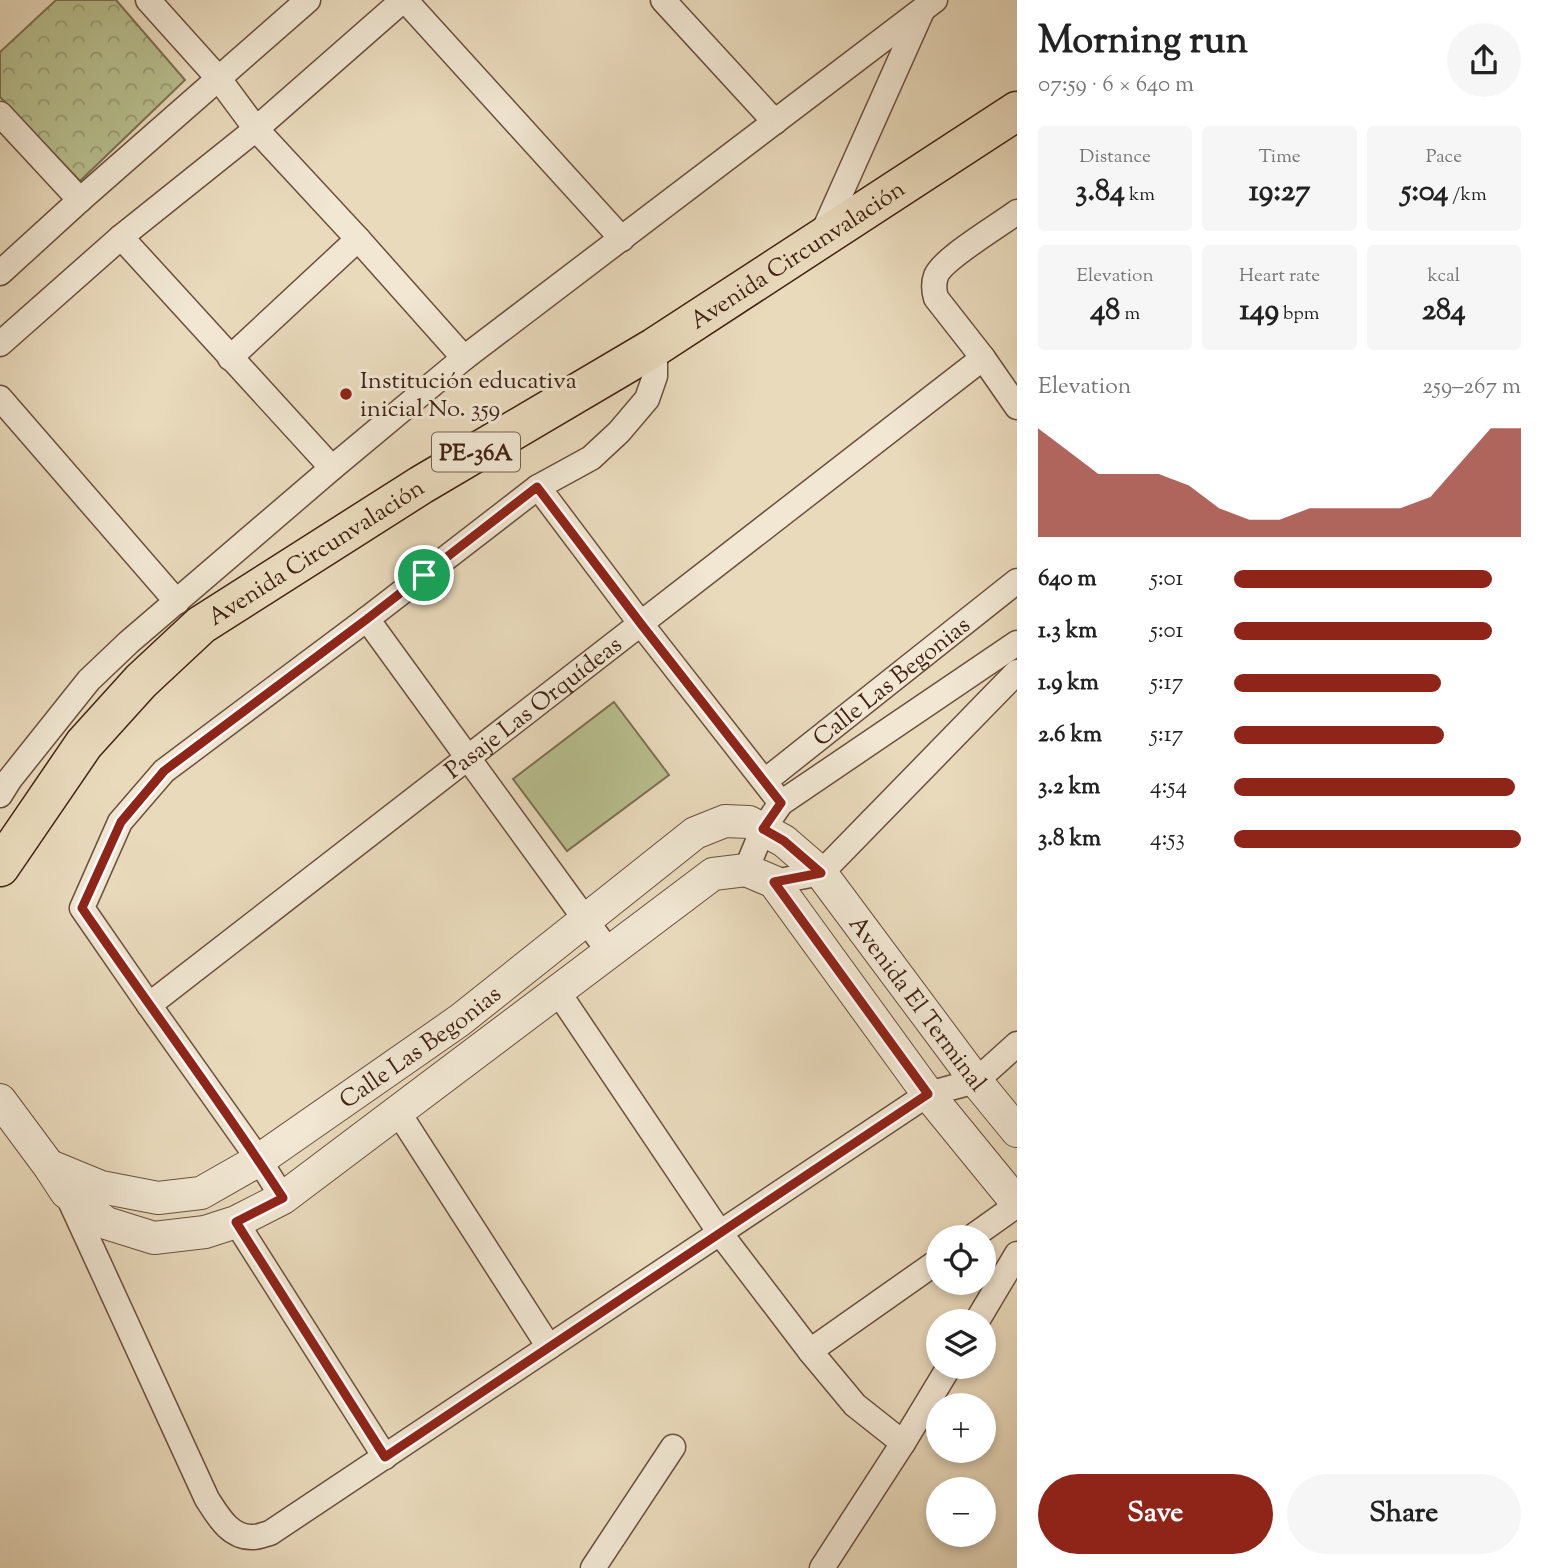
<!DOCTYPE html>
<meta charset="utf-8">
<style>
:root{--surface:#fff;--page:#f6f6f6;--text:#222;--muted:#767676;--accent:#8f2418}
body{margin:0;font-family:"Sorts Mill Goudy",serif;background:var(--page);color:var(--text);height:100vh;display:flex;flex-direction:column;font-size:26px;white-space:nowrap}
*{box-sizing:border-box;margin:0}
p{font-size:23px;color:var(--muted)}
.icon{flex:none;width:38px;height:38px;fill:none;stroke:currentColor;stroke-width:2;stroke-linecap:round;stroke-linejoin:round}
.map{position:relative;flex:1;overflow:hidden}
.side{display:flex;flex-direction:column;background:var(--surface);width:525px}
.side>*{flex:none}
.controls{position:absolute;left:926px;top:1225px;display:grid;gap:14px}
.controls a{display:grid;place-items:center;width:70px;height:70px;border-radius:50%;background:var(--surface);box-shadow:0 4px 10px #0003;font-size:35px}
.pin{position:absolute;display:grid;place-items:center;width:60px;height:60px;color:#fff;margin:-30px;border:4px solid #fff;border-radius:50%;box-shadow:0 2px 7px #0007}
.round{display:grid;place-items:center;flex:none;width:74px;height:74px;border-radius:37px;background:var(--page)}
.head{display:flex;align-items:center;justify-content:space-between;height:119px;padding:0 21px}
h1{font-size:38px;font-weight:700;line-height:52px}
.stats{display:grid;grid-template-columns:repeat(3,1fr);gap:10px;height:119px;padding:7px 21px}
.stats div{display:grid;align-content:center;border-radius:7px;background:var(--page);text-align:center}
.stats b{font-size:30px;font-weight:700}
.stats small{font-size:19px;font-weight:400}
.stats p{font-size:19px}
.chart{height:196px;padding:14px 21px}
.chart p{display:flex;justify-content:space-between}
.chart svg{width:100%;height:126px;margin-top:7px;fill:var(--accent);opacity:.7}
.action{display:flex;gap:14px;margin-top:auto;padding:14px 21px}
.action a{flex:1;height:80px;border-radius:42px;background:var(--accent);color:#fff;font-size:28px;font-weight:700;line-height:80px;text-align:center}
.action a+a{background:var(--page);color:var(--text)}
ul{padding:0 21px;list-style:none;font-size:23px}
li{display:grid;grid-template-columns:112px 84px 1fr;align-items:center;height:52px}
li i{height:18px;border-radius:9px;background:var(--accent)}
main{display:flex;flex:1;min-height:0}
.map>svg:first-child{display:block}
</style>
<main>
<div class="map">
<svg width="1017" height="1568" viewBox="0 0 1017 1568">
<defs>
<pattern id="park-crowns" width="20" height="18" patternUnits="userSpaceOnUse" patternTransform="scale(1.75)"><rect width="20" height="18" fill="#b8bf8f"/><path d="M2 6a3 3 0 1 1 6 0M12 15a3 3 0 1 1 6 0" fill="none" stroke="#979b74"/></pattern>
</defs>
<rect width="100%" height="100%" fill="#e9dabc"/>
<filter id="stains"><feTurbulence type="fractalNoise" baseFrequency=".00286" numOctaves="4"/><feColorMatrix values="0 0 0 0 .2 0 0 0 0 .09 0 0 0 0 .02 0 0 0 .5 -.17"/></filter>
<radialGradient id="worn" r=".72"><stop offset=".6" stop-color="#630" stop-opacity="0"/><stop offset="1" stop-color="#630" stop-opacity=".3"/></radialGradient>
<polygon fill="#b8bf8f" stroke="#7c7051" stroke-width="2" points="614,702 669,775 567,851 513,779"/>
<polygon fill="url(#park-crowns)" stroke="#7c7051" stroke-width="2" points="56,0 116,0 185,80 80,181 0,97 0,52"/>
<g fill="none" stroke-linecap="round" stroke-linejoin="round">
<defs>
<g id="minor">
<polyline points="148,0 219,79 256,129 358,239 464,358"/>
<polyline points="405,0 622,239"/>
<polyline points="663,0 775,122"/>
<polyline points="0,114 80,200"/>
<path d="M1017,212C1000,225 942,259 936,276C933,284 934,291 936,298L983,358L1017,407"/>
<polyline points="121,237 332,468"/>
<polyline points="821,237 922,11"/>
<polyline points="0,273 80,200 308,0"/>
<polyline points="0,344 121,237 256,129 403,0"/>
<polyline points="230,358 358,239"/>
<polyline points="0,398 177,602"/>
<polyline points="538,487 641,624 781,803"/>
<polyline points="367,619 609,952"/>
<path id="s1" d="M765,781L1017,581"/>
<polyline points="0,795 10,779 89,680 129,642 332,468 464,358 935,0"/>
<polyline points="746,870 763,829 781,803 1017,643"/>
<polyline points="774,882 821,873 1017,672"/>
<polyline points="558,992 720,1233 810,1351 855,1405 903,1443"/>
<path id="s2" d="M149,1005L983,358"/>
<polyline points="398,1112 549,1347"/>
<path d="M67,1194L207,1499C218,1516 230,1538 253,1537C259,1537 265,1534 270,1533L928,1094L976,1081L1017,1044"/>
<polyline points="283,1198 259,1160 149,1005 82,908 120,822 164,771 367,619 538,487 591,458 619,432 647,399 655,376 655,347"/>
<polyline points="236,1222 385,1457"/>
<polyline points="972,1237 1017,1205"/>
<polyline points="977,1321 1017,1254"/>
<polyline points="810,1351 938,1261"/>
<polyline points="593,1568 673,1447"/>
<polyline points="822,1568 903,1443 949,1367"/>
</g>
<g id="tertiary">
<polyline points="0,1100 49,1166 66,1192 106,1223 154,1238 205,1232 236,1222 283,1198 713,874 746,870 774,882 928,1094 1017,1203"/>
<path id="s3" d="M50,1166L101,1187L158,1198L201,1193L259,1160L460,1020L695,833L725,821L749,822L784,841L821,873L976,1081L1017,1131"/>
</g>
<g id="trunk">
<path id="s4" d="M0,867L84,744L141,681L201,625L421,485L655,347L1017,111"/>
</g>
</defs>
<use href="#minor" stroke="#6b503d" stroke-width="27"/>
<use href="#tertiary" stroke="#6b503d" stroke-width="34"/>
<use href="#trunk" stroke="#412213" stroke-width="41"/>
<use href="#minor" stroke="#f1e7d3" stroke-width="24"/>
<use href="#tertiary" stroke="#f1e7d3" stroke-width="32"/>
<use href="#trunk" stroke="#e9dabc" stroke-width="38"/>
</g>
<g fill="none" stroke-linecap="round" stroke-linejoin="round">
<defs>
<path id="route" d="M537,487L641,624L781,803L763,829L784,841L821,873L774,882L928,1094L385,1457L236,1222L283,1198C220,1100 148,1005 82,908L121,822L164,771L367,619Z"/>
</defs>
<use href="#route" stroke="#fff" stroke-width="14"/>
<use href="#route" stroke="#8f2418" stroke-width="9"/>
</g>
<circle fill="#8f2418" stroke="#f1e7d3" stroke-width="2.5" cx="346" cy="394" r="7"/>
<g text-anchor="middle" stroke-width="6" stroke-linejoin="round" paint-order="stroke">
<rect fill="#f1e7d3" stroke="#765d4d" stroke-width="2" x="432" y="432.5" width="88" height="39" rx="5"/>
<g font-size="23" font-weight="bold" fill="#412213">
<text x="476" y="460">PE-36A</text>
</g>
<g font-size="24" fill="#412213" stroke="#f1e7d3">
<text dy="8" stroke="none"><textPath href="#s4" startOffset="1018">Avenida Circunvalación</textPath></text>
<text dy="8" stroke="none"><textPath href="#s4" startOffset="452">Avenida Circunvalación</textPath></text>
<text dy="8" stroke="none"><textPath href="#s1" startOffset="161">Calle Las Begonias</textPath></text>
<text dy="8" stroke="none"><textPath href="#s2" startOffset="486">Pasaje Las Orquídeas</textPath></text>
<text dy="8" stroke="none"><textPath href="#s3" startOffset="1076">Avenida El Terminal</textPath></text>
<text dy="8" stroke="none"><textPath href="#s3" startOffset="420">Calle Las Begonias</textPath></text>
</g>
<g font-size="24" fill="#412213" stroke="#f1e7d3" text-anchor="start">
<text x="360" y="388">Institución educativa<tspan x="360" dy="28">inicial No. 359</tspan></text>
</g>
</g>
<rect width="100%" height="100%" filter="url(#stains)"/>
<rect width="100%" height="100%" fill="url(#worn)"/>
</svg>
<div class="controls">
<a><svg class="icon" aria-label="locate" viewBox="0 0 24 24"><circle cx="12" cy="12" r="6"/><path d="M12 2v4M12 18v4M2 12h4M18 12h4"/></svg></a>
<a><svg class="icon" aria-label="layers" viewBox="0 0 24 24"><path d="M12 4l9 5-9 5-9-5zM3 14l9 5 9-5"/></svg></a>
<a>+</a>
<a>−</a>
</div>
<div class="pin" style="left:424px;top:575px;background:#1e9e55"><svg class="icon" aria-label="arrive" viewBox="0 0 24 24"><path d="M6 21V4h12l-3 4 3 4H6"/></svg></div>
</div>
<section class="side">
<div class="head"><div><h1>Morning run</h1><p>07:59 · 6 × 640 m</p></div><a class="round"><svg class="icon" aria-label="share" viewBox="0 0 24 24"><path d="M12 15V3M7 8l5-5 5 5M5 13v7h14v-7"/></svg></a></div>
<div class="stats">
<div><p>Distance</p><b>3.84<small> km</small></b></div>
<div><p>Time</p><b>19:27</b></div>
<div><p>Pace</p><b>5:04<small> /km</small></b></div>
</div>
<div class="stats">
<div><p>Elevation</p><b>48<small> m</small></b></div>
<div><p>Heart rate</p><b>149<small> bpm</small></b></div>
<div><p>kcal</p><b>284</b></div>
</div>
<div class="chart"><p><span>Elevation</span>259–267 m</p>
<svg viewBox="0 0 160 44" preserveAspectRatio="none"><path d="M0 44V6L10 14L20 22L30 22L40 22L50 26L60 34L70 38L80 38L90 34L100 34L110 34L120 34L130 30L140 18L150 6L160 6V44z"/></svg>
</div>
<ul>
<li><b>640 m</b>5:01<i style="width:90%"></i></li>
<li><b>1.3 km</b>5:01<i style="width:90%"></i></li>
<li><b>1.9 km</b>5:17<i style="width:72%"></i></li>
<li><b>2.6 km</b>5:17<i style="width:73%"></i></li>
<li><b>3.2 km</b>4:54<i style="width:98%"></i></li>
<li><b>3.8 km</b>4:53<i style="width:100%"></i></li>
</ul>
<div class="action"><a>Save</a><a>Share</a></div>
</section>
</main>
